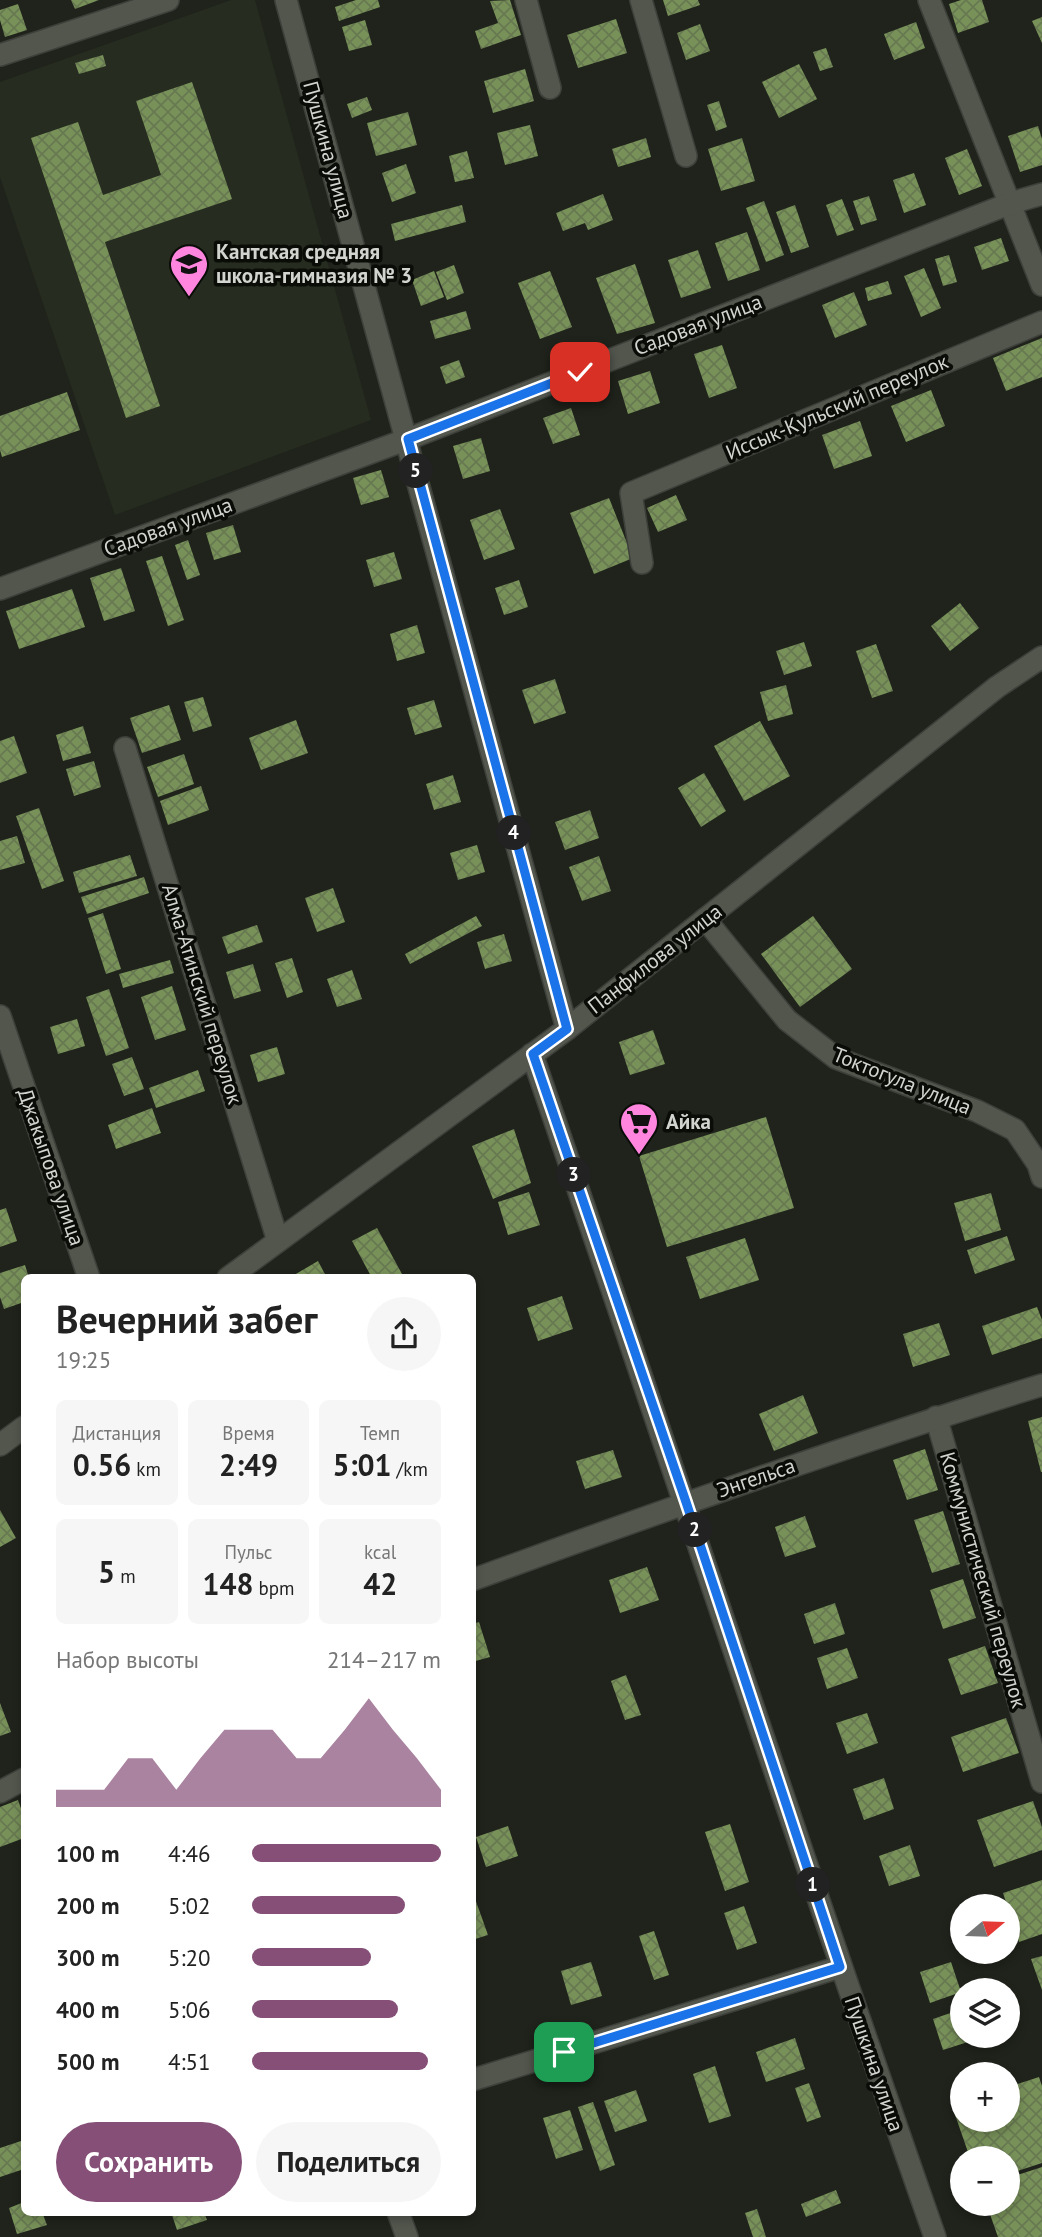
<!DOCTYPE html>
<html lang="ru">
<meta charset="utf-8">
<style>
:root{--surface:#fff;--page:#f6f6f6;--text:#222;--muted:#767676;--accent:#854f77}
body{margin:0;font-family:"PT Sans",sans-serif;background:var(--page);color:var(--text);height:100vh;display:flex;flex-direction:column;font-size:26px;white-space:nowrap}
*{box-sizing:border-box;margin:0}
p{font-size:23px;color:var(--muted)}
.icon{flex:none;width:38px;height:38px;fill:none;stroke:currentColor;stroke-width:2;stroke-linecap:round;stroke-linejoin:round}
.map{position:relative;flex:1;overflow:hidden}
.panel{position:absolute;left:21px;top:1274px;width:455px;height:942px;display:flex;flex-direction:column;background:var(--surface);border-radius:10px;box-shadow:0 4px 10px #0003}
.panel>*{flex:none}
.needle{width:46px;rotate:71deg}
.tools{position:absolute;left:950px;top:1894px;display:grid;gap:14px}
.tools a{display:grid;place-items:center;width:70px;height:70px;border-radius:50%;background:var(--surface);box-shadow:0 4px 10px #0003;font-size:35px}
.pin{position:absolute;display:grid;place-items:center;width:60px;height:60px;color:#fff;margin:-30px;border-radius:14px;box-shadow:0 4px 10px #0006}
.km{position:absolute;width:35px;height:35px;margin:-18px;border-radius:50%;background:#222;color:#fff;font-size:19px;line-height:35px;text-align:center}
.round{display:grid;place-items:center;flex:none;width:74px;height:74px;border-radius:37px;background:var(--page)}
.summary{display:flex;align-items:center;justify-content:space-between;height:119px;padding:0 35px}
h1{font-size:38px;font-weight:700;line-height:52px}
.metrics{display:grid;grid-template-columns:repeat(3,1fr);gap:10px;height:119px;padding:7px 35px}
.metrics div{display:grid;align-content:center;border-radius:10px;background:var(--page);text-align:center}
.metrics b{font-size:30px;font-weight:700}
.metrics small{font-size:19px;font-weight:400}
.metrics p{font-size:19px}
.chart{height:196px;padding:14px 35px}
.chart p{display:flex;justify-content:space-between}
.chart svg{width:100%;height:126px;margin-top:7px;fill:var(--accent);opacity:.7}
.primary-button{display:flex;gap:14px;margin-top:auto;padding:14px 35px}
.primary-button a{flex:1;height:80px;border-radius:42px;background:var(--accent);color:#fff;font-size:28px;font-weight:700;line-height:80px;text-align:center}
.primary-button a+a{background:var(--page);color:var(--text)}
ul{padding:0 35px;list-style:none;font-size:23px}
li{display:grid;grid-template-columns:112px 84px 1fr;align-items:center;height:52px}
li i{height:18px;border-radius:9px;background:var(--accent)}
.map>svg:first-child{display:block}
</style>
<div class="map">
<svg width="1042" height="2237" viewBox="0 0 1042 2237">
<defs>
<pattern id="building-cross-hatch" width="8" height="8" patternUnits="userSpaceOnUse" patternTransform="scale(1.75)"><rect width="8" height="8" fill="#789159"/><path d="M0 0l8 8M0 8l8-8" fill="none" stroke="#677951"/></pattern>
</defs>
<rect width="100%" height="100%" fill="#1f231b"/>
<polygon fill="#262c1f" points="231,0 255,0 371,420 115,515 0,177 0,82"/>
<g fill="url(#building-cross-hatch)">
<polygon points="71,0 99,0 75,9"/>
<polygon points="356,0 378,0 380,7 339,21 335,7"/>
<polygon points="510,0 521,35 481,49 475,31 498,23 490,1"/>
<polygon points="663,0 698,0 700,5 668,16"/>
<polygon points="961,0 982,0 989,22 958,33 949,4"/>
<polygon points="18,4 27,30 5,37 0,20 0,10"/>
<polygon points="1042,17 1042,43 1032,21"/>
<polygon points="616,19 627,53 578,68 567,35"/>
<polygon points="365,20 372,45 349,51 342,27"/>
<polygon points="916,22 925,48 894,60 884,34"/>
<polygon points="700,24 710,51 686,60 677,33"/>
<polygon points="826,48 833,67 820,71 813,52"/>
<polygon points="103,55 106,66 79,74 75,63"/>
<polygon points="799,64 817,99 779,118 762,82"/>
<polygon points="525,69 534,101 493,113 484,81"/>
<polygon points="192,82 232,199 105,242 160,406 126,418 31,138 78,122 103,195 161,175 136,101"/>
<polygon points="367,97 372,110 352,118 347,104"/>
<polygon points="719,101 727,127 716,131 707,105"/>
<polygon points="408,112 417,145 376,156 367,123"/>
<polygon points="530,125 538,156 505,165 497,133"/>
<polygon points="1038,126 1042,139 1042,165 1020,172 1008,136"/>
<polygon points="646,138 651,157 618,167 612,149"/>
<polygon points="742,138 755,181 721,191 708,149"/>
<polygon points="967,149 982,186 959,195 945,158"/>
<polygon points="467,151 474,178 455,182 449,156"/>
<polygon points="406,164 416,193 392,202 382,173"/>
<polygon points="914,173 926,205 904,213 893,180"/>
<polygon points="603,194 613,220 588,230 585,223 563,231 556,213"/>
<polygon points="869,196 877,220 861,225 853,201"/>
<polygon points="842,199 854,230 837,236 826,205"/>
<polygon points="764,201 784,255 766,262 746,208"/>
<polygon points="462,205 466,222 395,241 391,224"/>
<polygon points="795,205 809,247 791,253 776,212"/>
<polygon points="747,232 760,270 728,281 715,243"/>
<polygon points="1001,238 1009,261 982,270 974,247"/>
<polygon points="698,250 711,288 681,298 668,260"/>
<polygon points="949,255 957,282 943,286 935,259"/>
<polygon points="635,264 655,323 617,334 596,278"/>
<polygon points="454,265 464,293 447,300 436,272"/>
<polygon points="924,268 941,308 921,317 904,276"/>
<polygon points="434,271 444,297 421,306 412,280"/>
<polygon points="550,271 572,327 540,339 518,283"/>
<polygon points="888,281 892,294 868,301 865,288"/>
<polygon points="854,292 867,325 835,338 822,305"/>
<polygon points="466,311 471,329 435,339 430,321"/>
<polygon points="1042,338 1042,377 1006,391 993,358"/>
<polygon points="722,345 737,388 709,398 694,354"/>
<polygon points="459,360 465,377 446,384 440,367"/>
<polygon points="650,371 660,403 628,414 618,381"/>
<polygon points="931,390 945,426 906,442 891,406"/>
<polygon points="67,392 80,430 2,457 0,450 0,416"/>
<polygon points="571,408 580,435 553,444 543,418"/>
<polygon points="860,421 872,456 834,469 822,435"/>
<polygon points="481,438 490,471 463,479 453,446"/>
<polygon points="381,470 389,497 361,505 353,478"/>
<polygon points="676,495 687,520 658,532 647,508"/>
<polygon points="609,498 633,558 594,574 570,513"/>
<polygon points="500,509 515,549 484,560 470,520"/>
<polygon points="233,525 241,552 214,560 206,533"/>
<polygon points="188,540 200,575 187,580 175,545"/>
<polygon points="394,552 402,579 374,587 366,560"/>
<polygon points="162,556 184,620 168,626 146,561"/>
<polygon points="121,568 135,611 104,621 90,578"/>
<polygon points="519,580 528,607 504,615 495,588"/>
<polygon points="72,589 85,627 19,649 6,611"/>
<polygon points="960,603 979,628 950,651 931,626"/>
<polygon points="417,625 425,653 397,661 390,634"/>
<polygon points="804,642 812,666 784,675 776,651"/>
<polygon points="876,644 893,691 872,698 856,651"/>
<polygon points="555,679 566,713 534,724 522,690"/>
<polygon points="786,685 793,714 768,721 760,692"/>
<polygon points="203,697 212,726 193,732 184,702"/>
<polygon points="434,700 442,727 415,735 407,708"/>
<polygon points="169,705 181,740 142,753 130,718"/>
<polygon points="296,720 308,753 261,770 249,738"/>
<polygon points="760,721 790,776 744,801 714,746"/>
<polygon points="83,726 91,753 63,761 56,735"/>
<polygon points="14,736 27,773 0,783 0,741"/>
<polygon points="184,754 194,784 158,797 147,767"/>
<polygon points="94,761 101,787 74,796 66,769"/>
<polygon points="704,773 726,811 701,827 678,788"/>
<polygon points="453,775 461,802 434,810 426,784"/>
<polygon points="201,786 209,810 168,825 160,801"/>
<polygon points="39,808 64,881 42,889 16,816"/>
<polygon points="590,810 599,838 565,850 555,822"/>
<polygon points="17,836 25,863 0,870 0,841"/>
<polygon points="477,845 485,872 458,880 450,853"/>
<polygon points="130,855 137,876 79,893 73,872"/>
<polygon points="599,856 611,891 582,901 569,867"/>
<polygon points="144,877 149,893 87,914 81,897"/>
<polygon points="333,888 345,922 317,932 305,898"/>
<polygon points="103,913 121,969 106,974 88,918"/>
<polygon points="476,916 482,926 410,964 405,954"/>
<polygon points="813,916 852,969 800,1007 761,954"/>
<polygon points="257,925 263,942 228,954 222,937"/>
<polygon points="504,934 512,961 485,969 477,942"/>
<polygon points="292,958 303,992 287,998 275,963"/>
<polygon points="170,960 174,973 123,988 119,974"/>
<polygon points="253,964 261,991 234,999 226,972"/>
<polygon points="352,970 362,999 337,1007 327,979"/>
<polygon points="172,986 186,1030 155,1040 141,997"/>
<polygon points="109,989 129,1048 106,1056 86,997"/>
<polygon points="77,1019 85,1046 58,1054 50,1027"/>
<polygon points="653,1030 665,1064 630,1075 619,1042"/>
<polygon points="277,1047 285,1074 258,1082 250,1055"/>
<polygon points="132,1057 144,1089 124,1096 112,1064"/>
<polygon points="198,1070 205,1091 156,1108 149,1088"/>
<polygon points="152,1108 161,1133 116,1149 108,1125"/>
<polygon points="766,1117 794,1208 667,1247 639,1156"/>
<polygon points="514,1129 531,1183 493,1199 472,1146"/>
<polygon points="529,1192 540,1225 508,1235 498,1202"/>
<polygon points="991,1193 1001,1230 965,1241 954,1203"/>
<polygon points="6,1208 17,1241 0,1247 0,1210"/>
<polygon points="377,1228 402,1274 396,1278 372,1278 352,1241"/>
<polygon points="1007,1236 1015,1260 975,1274 967,1250"/>
<polygon points="745,1238 759,1280 700,1299 686,1257"/>
<polygon points="318,1261 327,1278 289,1278"/>
<polygon points="25,1265 29,1278 24,1278 24,1302 4,1309 0,1297 0,1273"/>
<polygon points="562,1296 573,1329 538,1341 527,1308"/>
<polygon points="1037,1307 1042,1320 1042,1338 992,1355 982,1326"/>
<polygon points="939,1323 950,1355 913,1367 903,1334"/>
<polygon points="803,1395 818,1433 774,1451 759,1414"/>
<polygon points="1042,1417 1042,1472 1041,1472 1028,1421"/>
<polygon points="925,1449 938,1490 907,1500 893,1460"/>
<polygon points="613,1450 622,1477 585,1489 576,1461"/>
<polygon points="0,1510 16,1538 0,1547"/>
<polygon points="943,1511 960,1564 932,1573 914,1520"/>
<polygon points="805,1516 816,1547 785,1557 775,1527"/>
<polygon points="647,1567 659,1600 620,1613 609,1580"/>
<polygon points="963,1579 976,1618 943,1629 930,1590"/>
<polygon points="835,1603 845,1634 814,1644 804,1614"/>
<polygon points="479,1622 490,1657 472,1662 472,1624"/>
<polygon points="985,1646 998,1683 961,1695 948,1659"/>
<polygon points="847,1648 858,1678 827,1689 817,1658"/>
<polygon points="626,1675 641,1715 625,1720 611,1681"/>
<polygon points="0,1703 11,1732 0,1736"/>
<polygon points="867,1713 878,1743 847,1754 836,1723"/>
<polygon points="1006,1718 1019,1753 963,1772 951,1737"/>
<polygon points="884,1778 894,1809 864,1820 853,1789"/>
<polygon points="18,1800 24,1817 24,1838 0,1847 0,1807"/>
<polygon points="1033,1801 1042,1827 1042,1850 994,1867 977,1820"/>
<polygon points="730,1824 749,1882 725,1891 705,1832"/>
<polygon points="508,1826 518,1856 486,1867 476,1837"/>
<polygon points="910,1845 920,1876 889,1886 879,1856"/>
<polygon points="1042,1880 1042,1934 1019,1942 1003,1893"/>
<polygon points="472,1890 488,1935 472,1940"/>
<polygon points="744,1906 757,1943 737,1950 724,1913"/>
<polygon points="654,1931 669,1975 654,1980 639,1936"/>
<polygon points="1042,1956 1042,1990 1031,1959"/>
<polygon points="591,1962 602,1996 571,2005 561,1971"/>
<polygon points="951,1962 961,1992 930,2003 920,1972"/>
<polygon points="962,2009 962,2035 972,2035 974,2040 943,2050 933,2019"/>
<polygon points="795,2038 805,2069 766,2082 756,2052"/>
<polygon points="715,2066 731,2116 709,2123 693,2074"/>
<polygon points="1039,2077 1042,2086 1042,2163 1008,2174 1008,2158 970,2158 952,2106 962,2103 962,2119 1008,2119 1008,2087"/>
<polygon points="809,2083 821,2117 807,2122 795,2088"/>
<polygon points="636,2090 647,2121 615,2132 604,2101"/>
<polygon points="593,2102 615,2165 600,2171 578,2107"/>
<polygon points="570,2110 583,2150 556,2159 543,2118"/>
<polygon points="21,2141 24,2151 24,2169 0,2177 0,2148"/>
<polygon points="1042,2167 1042,2237 998,2237 986,2203 1008,2203 1008,2178"/>
<polygon points="836,2190 841,2203 806,2217 801,2204"/>
<polygon points="24,2202 24,2212 42,2212 47,2225 17,2234 9,2208"/>
<polygon points="757,2209 766,2237 753,2237 745,2213"/>
<polygon points="171,2212 204,2212 207,2220 177,2230"/>
</g>
<g fill="none" stroke-linecap="round" stroke-linejoin="round">
<defs>
<g id="street">
<polyline points="286,0 567,1029"/>
<polyline points="526,0 550,88"/>
<polyline points="641,0 686,156"/>
<polyline points="929,0 1042,285"/>
<polyline points="0,55 168,0"/>
<polyline points="642,563 631,493 1042,322"/>
<polyline points="0,589 408,439 1011,203 1042,194"/>
<polyline points="125,748 278,1241"/>
<polyline points="705,919 787,1020 836,1058 977,1111 1015,1130 1038,1164 1042,1177"/>
<polyline points="0,1016 89,1278"/>
<path d="M532,1054C667,1448 797,1844 935,2237"/>
<polyline points="936,1417 1042,1782"/>
<path d="M472,1580C661,1511 850,1444 1042,1385"/>
<polyline points="0,1792 24,1779"/>
<polyline points="472,2080 840,1967"/>
<polyline points="398,2212 407,2237"/>
</g>
<g id="secondary">
<polyline points="228,1278 567,1029 997,687 1042,657"/>
<polyline points="0,1445 24,1427"/>
</g>
</defs>
<use href="#street" stroke="#3d403a" stroke-width="24"/>
<use href="#secondary" stroke="#3d403a" stroke-width="24"/>
<use href="#street" stroke="#52564d" stroke-width="21"/>
<use href="#secondary" stroke="#52564d" stroke-width="21"/>
</g>
<g fill="none" stroke-linecap="round" stroke-linejoin="round">
<defs>
<polyline id="route" points="564,2052 840,1967 686,1502 533,1054 567,1029 408,439 580,372"/>
</defs>
<use href="#route" stroke="#fff" stroke-width="14"/>
<use href="#route" stroke="#1a73e8" stroke-width="9"/>
</g>
<defs>
<symbol id="school-pin" viewBox="-11 -11 22 30"><path d="M0 17L-7.5 6A9.5 9.5 0 1 1 7.5 6Z" fill="#ff85de" stroke="#0a0c08"/><path d="M0-5L7-2L0 1L-7-2ZM-4 1L0 2.5L4 1V4Q0 6-4 4Z" fill="#111"/></symbol>
<symbol id="supermarket-pin" viewBox="-11 -11 22 30"><path d="M0 17L-7.5 6A9.5 9.5 0 1 1 7.5 6Z" fill="#ff85de" stroke="#0a0c08"/><path d="M-6-5.5h2.5l.6 2H6L4.5 2H-2.5L-4.4-4H-6ZM-1.5 3.2a1.3 1.3 0 1 0 .1 0ZM3 3.2a1.3 1.3 0 1 0 .1 0Z" fill="#111"/></symbol>
</defs>
<g fill-rule="evenodd">
<use href="#school-pin" x="167" y="242" width="44" height="60"/>
<use href="#supermarket-pin" x="617" y="1100" width="44" height="60"/>
</g>
<g text-anchor="middle" stroke-width="7" stroke-linejoin="round" paint-order="stroke">
<g font-size="21" fill="#d2d5cf" stroke="#0a0c08">
<text transform="translate(328 150) rotate(75)" y="7">Пушкина улица</text>
<text transform="translate(698 325) rotate(-21)" y="7">Садовая улица</text>
<text transform="translate(837 407) rotate(-23)" y="7">Иссык-Кульский переулок</text>
<text transform="translate(168 527) rotate(-20)" y="7">Садовая улица</text>
<text transform="translate(655 959) rotate(-38)" y="7">Панфилова улица</text>
<text transform="translate(202 994) rotate(73)" y="7">Алма-Атинский переулок</text>
<text transform="translate(902 1081) rotate(22)" y="7">Токтогула улица</text>
<text transform="translate(51 1167) rotate(71)" y="7">Джакыпова улица</text>
<text transform="translate(756 1478) rotate(-19)" y="7">Энгельса</text>
<text transform="translate(983 1580) rotate(74)" y="7">Коммунистический переулок</text>
<text transform="translate(874 2064) rotate(71)" y="7">Пушкина улица</text>
</g>
<g font-size="21" font-weight="bold" fill="#d2d5cf" stroke="#0a0c08" text-anchor="start">
<text x="216" y="259">Кантская средняя<tspan x="216" dy="24">школа-гимназия № 3</tspan></text>
<text x="666" y="1129">Айка</text>
</g>
</g>
</svg>
<div class="tools">
<a><svg class="needle" viewBox="-14 -14 28 28"><path d="M0-13l5 13h-10z" fill="#e53935"/><path d="M0 13l5-13h-10z" fill="#767676"/></svg></a>
<a><svg class="icon" aria-label="layers" viewBox="0 0 24 24"><path d="M12 4l9 5-9 5-9-5zM3 14l9 5 9-5"/></svg></a>
<a>+</a>
<a>−</a>
</div>
<div class="pin" style="left:564px;top:2052px;background:#1e9e55"><svg class="icon" aria-label="arrive" viewBox="0 0 24 24"><path d="M6 21V4h12l-3 4 3 4H6"/></svg></div>
<div class="pin" style="left:580px;top:372px;background:#d93025"><svg class="icon" aria-label="check" viewBox="0 0 24 24"><path d="M5 12l5 5 9-10"/></svg></div>
<b class="km" style="left:813px;top:1885px">1</b>
<b class="km" style="left:695px;top:1530px">2</b>
<b class="km" style="left:574px;top:1175px">3</b>
<b class="km" style="left:514px;top:833px">4</b>
<b class="km" style="left:416px;top:471px">5</b>
<section class="panel">
<div class="summary"><div><h1>Вечерний забег</h1><p>19:25</p></div><a class="round"><svg class="icon" aria-label="share" viewBox="0 0 24 24"><path d="M12 15V3M7 8l5-5 5 5M5 13v7h14v-7"/></svg></a></div>
<div class="metrics">
<div><p>Дистанция</p><b>0.56<small> km</small></b></div>
<div><p>Время</p><b>2:49</b></div>
<div><p>Темп</p><b>5:01<small> /km</small></b></div>
</div>
<div class="metrics">
<div><b>5<small> m</small></b></div>
<div><p>Пульс</p><b>148<small> bpm</small></b></div>
<div><p>kcal</p><b>42</b></div>
</div>
<div class="chart"><p><span>Набор высоты</span>214–217 m</p>
<svg viewBox="0 0 160 44" preserveAspectRatio="none"><path d="M0 44V38L10 38L20 38L30 27L40 27L50 38L60 27L70 17L80 17L90 17L100 27L110 27L120 17L130 6L140 17L150 27L160 38V44z"/></svg>
</div>
<ul>
<li><b>100 m</b>4:46<i style="width:100%"></i></li>
<li><b>200 m</b>5:02<i style="width:81%"></i></li>
<li><b>300 m</b>5:20<i style="width:63%"></i></li>
<li><b>400 m</b>5:06<i style="width:77%"></i></li>
<li><b>500 m</b>4:51<i style="width:93%"></i></li>
</ul>
<div class="primary-button"><a>Сохранить</a><a>Поделиться</a></div>
</section>
</div>
